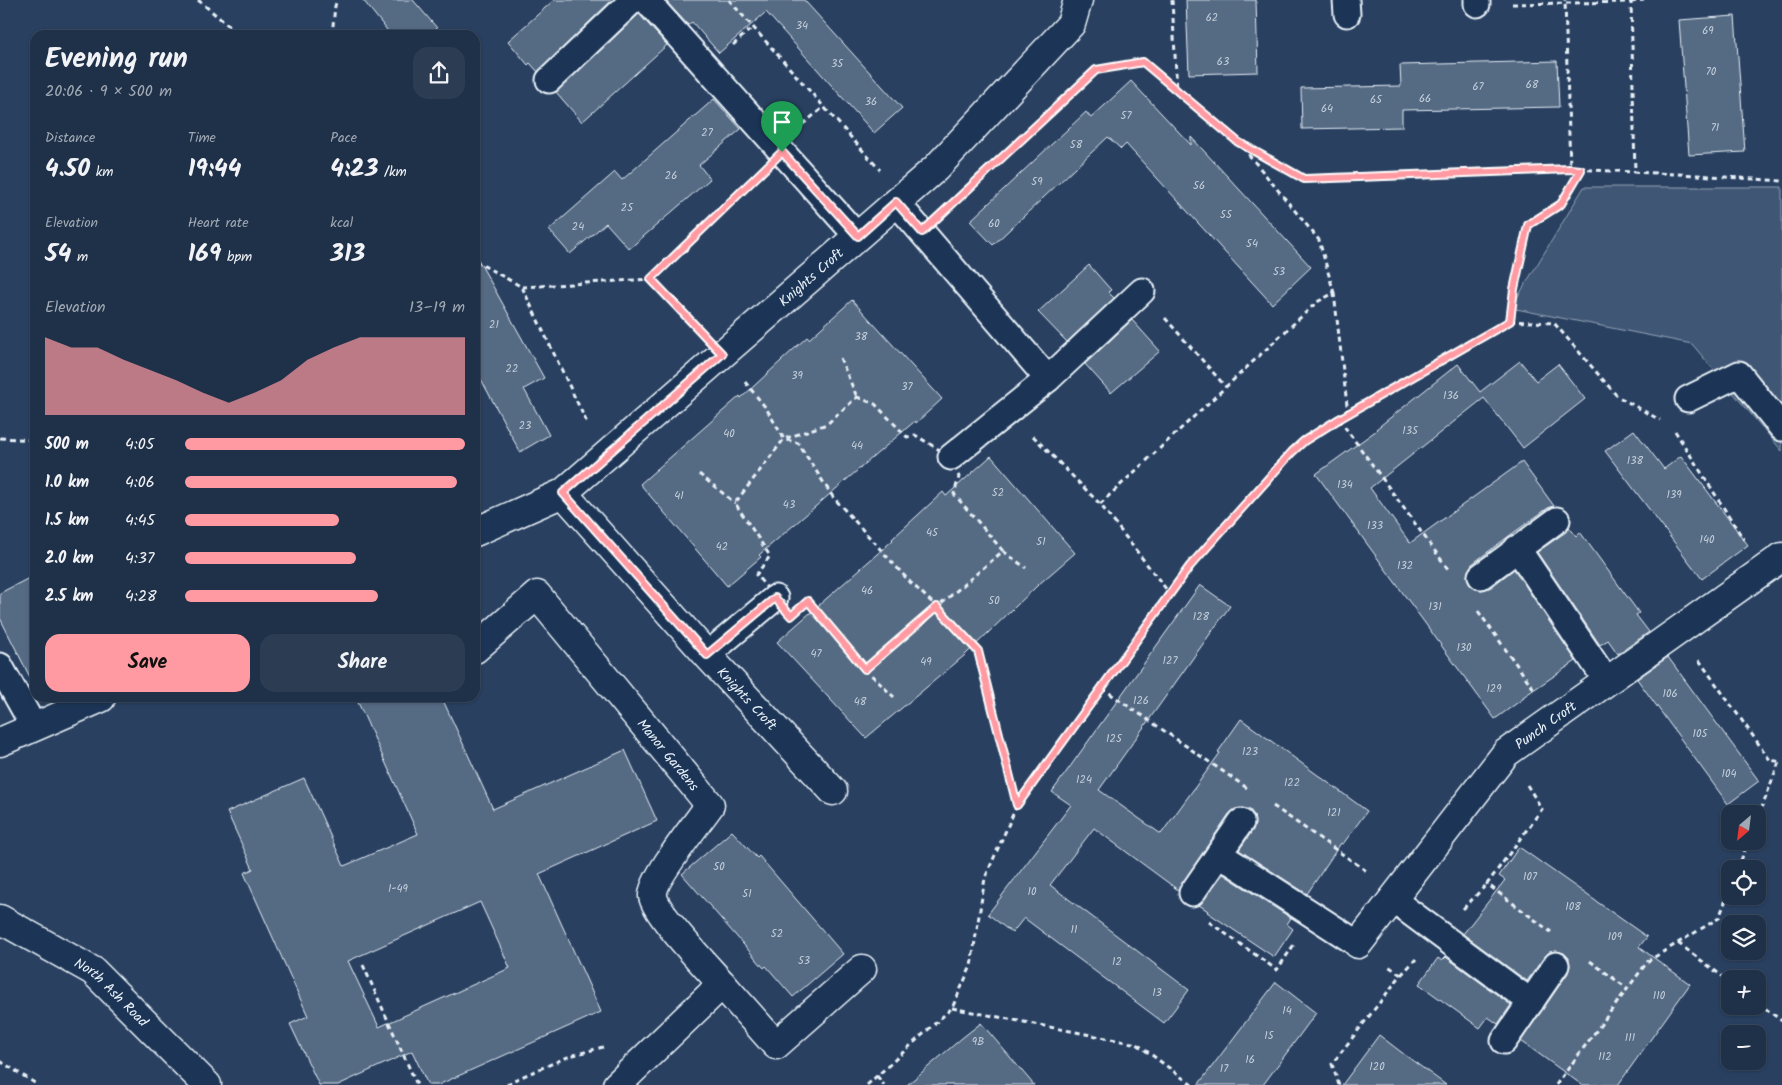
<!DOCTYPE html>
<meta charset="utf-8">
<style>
:root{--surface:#1f3049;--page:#2c3c53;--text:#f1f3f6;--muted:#a1a9b4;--line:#3c4b61;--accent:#ff9aa2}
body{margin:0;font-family:Kalam,sans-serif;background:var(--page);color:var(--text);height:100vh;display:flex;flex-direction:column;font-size:19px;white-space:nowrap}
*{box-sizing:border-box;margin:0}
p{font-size:16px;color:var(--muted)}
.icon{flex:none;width:28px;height:28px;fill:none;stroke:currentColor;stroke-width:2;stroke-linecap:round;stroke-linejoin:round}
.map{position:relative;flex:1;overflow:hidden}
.sheet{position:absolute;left:30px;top:30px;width:450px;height:672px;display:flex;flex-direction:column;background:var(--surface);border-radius:15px;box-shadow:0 1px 4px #0004,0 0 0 1px var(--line)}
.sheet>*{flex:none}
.needle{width:32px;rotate:208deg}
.buttons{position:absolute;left:1721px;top:805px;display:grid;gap:10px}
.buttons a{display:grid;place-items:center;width:45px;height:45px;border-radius:10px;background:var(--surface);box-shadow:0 1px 4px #0004,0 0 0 1px var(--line);font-size:25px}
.pin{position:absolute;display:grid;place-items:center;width:42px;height:42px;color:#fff;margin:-51px -21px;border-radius:50% 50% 50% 0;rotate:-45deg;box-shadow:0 0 5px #0007}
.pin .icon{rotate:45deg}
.round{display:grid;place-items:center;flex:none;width:52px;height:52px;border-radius:15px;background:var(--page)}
.summary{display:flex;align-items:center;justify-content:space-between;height:85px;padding:0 15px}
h1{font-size:28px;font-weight:800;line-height:38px}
.stats{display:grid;grid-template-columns:repeat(3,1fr);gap:8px;height:85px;padding:5px 15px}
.stats div{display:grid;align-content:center}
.stats b{font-size:25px;font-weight:800}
.stats small{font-size:14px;font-weight:400}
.stats p{font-size:14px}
.chart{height:140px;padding:10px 15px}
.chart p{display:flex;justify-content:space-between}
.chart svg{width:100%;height:90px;margin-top:5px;fill:var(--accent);opacity:.7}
.action{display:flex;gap:10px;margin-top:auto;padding:10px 15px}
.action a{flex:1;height:58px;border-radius:15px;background:var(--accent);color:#111;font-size:20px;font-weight:800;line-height:58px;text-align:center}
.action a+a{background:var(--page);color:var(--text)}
ul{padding:0 15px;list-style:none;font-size:16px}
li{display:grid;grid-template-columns:80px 60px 1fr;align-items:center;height:38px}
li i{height:12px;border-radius:6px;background:var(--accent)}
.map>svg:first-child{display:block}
</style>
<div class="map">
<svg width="1782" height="1085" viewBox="0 0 1782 1085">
<rect width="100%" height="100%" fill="#294061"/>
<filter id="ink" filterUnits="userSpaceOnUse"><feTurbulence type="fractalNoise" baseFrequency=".02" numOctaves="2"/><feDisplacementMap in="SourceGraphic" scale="10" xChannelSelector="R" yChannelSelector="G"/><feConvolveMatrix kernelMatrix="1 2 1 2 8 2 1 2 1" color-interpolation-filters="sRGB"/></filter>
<g filter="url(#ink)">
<polygon fill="#415774" stroke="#94a4b6" points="1584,187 1782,187 1782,451 1692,344 1511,308"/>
<g fill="#556a83" stroke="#e8f1f8" fill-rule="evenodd">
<polygon points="363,0 413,0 443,35 391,35"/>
<polygon points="554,0 612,0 538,72 530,63 528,65 508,41"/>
<polygon points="665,0 804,0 902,108 874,133 766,12 719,53 692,22 688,25"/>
<polygon points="1186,0 1256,0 1258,72 1189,74"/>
<polygon points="639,14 667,45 582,122 556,92"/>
<polygon points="1735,16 1745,152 1689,155 1679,20"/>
<polygon points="1557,61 1559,107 1402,110 1402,127 1302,129 1301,88 1401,86 1400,65"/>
<polygon points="1131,81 1191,145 1191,137 1311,267 1272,304 1126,144 1121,149 1108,137 993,245 970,221 1086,112 1091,118"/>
<polygon points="714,99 741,129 699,165 710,179 629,249 606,223 570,254 549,230 615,172 622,180"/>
<polygon points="475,254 544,378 524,389 549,435 520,452 475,368"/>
<polygon points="1089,265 1111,290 1108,292 1114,298 1067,342 1038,312"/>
<polygon points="852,300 942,399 916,423 915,421 759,555 761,557 727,586 640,484 740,396 741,398 807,337 809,339"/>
<polygon points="1132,320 1160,351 1111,393 1085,364"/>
<polygon points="1520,361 1536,381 1558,364 1585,399 1523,448 1484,398 1370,488 1410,543 1522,462 1554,506 1548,508 1509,536 1472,564 1468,571 1467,577 1469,584 1475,589 1482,590 1490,588 1514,569 1576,661 1523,697 1524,698 1495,719 1316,474 1377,430 1376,429 1458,364 1480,392"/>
<polygon points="1634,430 1664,469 1681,456 1748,545 1702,579 1605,451"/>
<polygon points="991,456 1075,553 1038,585 965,655 866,738 777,642 893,540 892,539 943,492 946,496"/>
<polygon points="1569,527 1576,536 1580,532 1639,613 1636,615 1649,632 1618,654 1608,640 1600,645 1537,552 1566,532"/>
<polygon points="35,575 35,687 0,618 0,593"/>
<polygon points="1200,585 1230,606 1099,790 1161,834 1220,753 1218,752 1241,719 1367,811 1343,844 1341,843 1307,894 1239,850 1253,830 1255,824 1254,815 1250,810 1243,808 1235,809 1229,814 1178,890 1094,828 1050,885 1189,990 1164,1023 1024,918 1012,933 988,914 1071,805 1052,792"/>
<polygon points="1668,657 1759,781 1728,804 1637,679"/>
<path d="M356,698H442L493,809L625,750L657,821L539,874L601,1012L438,1085H428L412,1051L338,1085H319L290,1024L308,1016L244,873L253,869L227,812L304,778L344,866L418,834ZM480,902L510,968L379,1027L348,961Z"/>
<polygon points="732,831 757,858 759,856 843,954 793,997 766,966 764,968 682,874"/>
<polygon points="1519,847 1647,937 1639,947 1690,984 1618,1085 1582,1085 1521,1041 1568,973 1570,966 1569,958 1564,953 1557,951 1549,952 1544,957 1527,981 1463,934 1505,880 1499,876"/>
<polygon points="1223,874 1291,918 1287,924 1293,929 1274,957 1207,912 1208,911 1199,905"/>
<polygon points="1446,957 1511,1005 1498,1024 1488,1017 1480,1028 1419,984 1438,958 1442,961"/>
<polygon points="1276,982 1316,1013 1263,1085 1198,1085"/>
<polygon points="981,1023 1034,1085 907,1085 962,1038"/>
<polygon points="1379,1035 1405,1055 1446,1085 1342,1085"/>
</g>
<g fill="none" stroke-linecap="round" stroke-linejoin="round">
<defs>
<g id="service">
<polyline points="646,0 858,237"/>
<polyline points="1346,0 1347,14"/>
<polyline points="1477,0 1477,4"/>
<polyline points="549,80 633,0"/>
<polyline points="896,202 1048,379"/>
<polyline points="1688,399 1739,374 1782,428"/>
<polyline points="951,457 1048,379 1142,291"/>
<polyline points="1517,548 1606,680"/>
<polyline points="1481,576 1557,520"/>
<polyline points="707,655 775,598"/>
<polyline points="0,666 34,727"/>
<polyline points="1219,854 1358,944"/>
<polyline points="1192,893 1241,822"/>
<polyline points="1392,899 1531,1002"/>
<polyline points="1504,1041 1556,965"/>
</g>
<g id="minor">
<path id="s1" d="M563,493L707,655L833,791"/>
<path id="s2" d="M475,532L563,493L936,168L1071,24L1078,0"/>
<path id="s3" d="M475,649L537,595L710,805C699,821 651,880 653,896C655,913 708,968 722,984L617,1085"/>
<polyline points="0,742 101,698"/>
<path id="s4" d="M0,919L93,971L207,1085"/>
<path id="s5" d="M1358,944L1506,753L1782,557"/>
<polyline points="722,984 776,1045 862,969"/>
</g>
</defs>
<use href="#service" stroke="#e8f1f8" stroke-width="29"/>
<use href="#minor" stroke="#e8f1f8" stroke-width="31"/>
<g stroke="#e8f1f8" stroke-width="3" stroke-dasharray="5 4" stroke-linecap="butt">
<polyline points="198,0 240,35"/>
<polyline points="729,0 880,170"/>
<polyline points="1172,0 1177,91"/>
<polyline points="1631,2 1644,0"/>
<polyline points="1512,4 1631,2 1635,173"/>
<polyline points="332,35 335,6 337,0"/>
<polyline points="733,45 753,27"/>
<polyline points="803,124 824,107"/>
<polyline points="1570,169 1697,175 1782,181"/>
<polyline points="975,182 1096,70 1143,63 1238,142 1304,179 1570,169 1565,0"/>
<polyline points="475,261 522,287 588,425"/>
<polyline points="651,279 758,175"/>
<polyline points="522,287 651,279 698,328"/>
<polyline points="1334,293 1348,414"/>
<polyline points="1165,318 1226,387"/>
<polyline points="1510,321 1554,323 1617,396 1660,420"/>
<polyline points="840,358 857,397"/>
<polyline points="745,382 766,408 784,439 798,443 833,497 910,582 937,607 978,651 1017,805"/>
<polygon points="857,397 875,404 907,437 915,435 951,457 959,477 954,494 1003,551 865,669 808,601 791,616 756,575 770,556 735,503 784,439 827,424"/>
<polyline points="1339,419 1448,569"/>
<polyline points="1675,431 1744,540"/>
<polyline points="1033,436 1100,504 1170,594"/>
<polyline points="0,438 35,440"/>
<polyline points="699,474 735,503"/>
<polyline points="1100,504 1317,302 1334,293 1319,240 1240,144"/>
<polyline points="1003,551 1026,568"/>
<polyline points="1478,611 1534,689"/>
<polyline points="1699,660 1770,760 1782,762"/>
<polyline points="865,669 894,697"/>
<polyline points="1102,688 1247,788"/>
<polyline points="1527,785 1542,809 1487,884 1551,932"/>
<polyline points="1273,806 1368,872"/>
<polyline points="1758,818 1779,762"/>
<polyline points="1738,869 1748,841"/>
<polyline points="1463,909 1487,884"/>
<polyline points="1209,922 1277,970 1295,943"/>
<polyline points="1678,943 1730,982"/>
<polyline points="1590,961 1628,989"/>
<polyline points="363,965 417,1085"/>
<polyline points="1401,975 1416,959"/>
<polyline points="1758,1003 1782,1021"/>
<polyline points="952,1008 1137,1044 1192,1085"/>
<polyline points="0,1061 38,1085"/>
<polyline points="877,1076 884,1085"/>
<polyline points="507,1085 514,1080 570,1056 603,1047"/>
<polyline points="867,1085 952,1008 971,966 985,878 1017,805 1190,566 1304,441 1339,419 1510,321 1514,289 1528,225 1561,204 1581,170"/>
<polyline points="1339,1085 1332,1064 1401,975 1387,965"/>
<polyline points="1556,1085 1648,961 1719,918 1730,889"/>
</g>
<use href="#service" stroke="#1d3557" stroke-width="25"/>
<use href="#minor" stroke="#1d3557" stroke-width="28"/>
</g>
</g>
<g fill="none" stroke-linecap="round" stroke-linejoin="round" filter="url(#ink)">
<defs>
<polygon id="route" points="1143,62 1238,142 1304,179 1570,169 1581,170 1561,204 1528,225 1514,289 1510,321 1339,419 1304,441 1292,452 1190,566 1017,805 978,651 937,607 865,669 808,601 791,616 775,598 707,655 563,493 722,354 651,279 782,152 858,236 896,202 922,232 1096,70"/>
</defs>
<use href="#route" stroke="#fff" stroke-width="10"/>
<use href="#route" stroke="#ff9aa2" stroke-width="6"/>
</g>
<g text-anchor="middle" stroke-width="5" stroke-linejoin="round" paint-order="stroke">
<g font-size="11" fill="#c3cfdb">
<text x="1212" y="21">62</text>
<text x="802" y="29">34</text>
<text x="1708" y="34">69</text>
<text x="1223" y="65">63</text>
<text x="837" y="67">35</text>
<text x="1711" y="75">70</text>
<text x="1532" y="88">68</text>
<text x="1478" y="90">67</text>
<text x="1425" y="102">66</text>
<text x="1376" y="103">65</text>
<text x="871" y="105">36</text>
<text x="1327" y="112">64</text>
<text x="1126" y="119">57</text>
<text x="1715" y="131">71</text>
<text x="707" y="136">27</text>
<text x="1076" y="148">58</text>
<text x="671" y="179">26</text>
<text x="1037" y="185">59</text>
<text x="1199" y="189">56</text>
<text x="627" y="211">25</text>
<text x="1226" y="218">55</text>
<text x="994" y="227">60</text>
<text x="578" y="230">24</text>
<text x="1252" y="247">54</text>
<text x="1279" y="275">53</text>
<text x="494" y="328">21</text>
<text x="861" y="340">38</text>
<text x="512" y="372">22</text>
<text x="797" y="379">39</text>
<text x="907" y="390">37</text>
<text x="1451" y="399">136</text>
<text x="525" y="429">23</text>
<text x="1410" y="434">135</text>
<text x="729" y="437">40</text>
<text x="857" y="449">44</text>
<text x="1635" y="464">138</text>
<text x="1345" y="488">134</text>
<text x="998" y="496">52</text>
<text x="1674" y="498">139</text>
<text x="679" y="499">41</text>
<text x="789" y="508">43</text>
<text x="1375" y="529">133</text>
<text x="932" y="536">45</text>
<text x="1707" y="543">140</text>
<text x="1041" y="545">51</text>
<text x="722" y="550">42</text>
<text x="1405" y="569">132</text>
<text x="867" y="594">46</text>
<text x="994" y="604">50</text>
<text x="1435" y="610">131</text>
<text x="1201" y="620">128</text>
<text x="1464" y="651">130</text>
<text x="816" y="657">47</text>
<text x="1170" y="664">127</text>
<text x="926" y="665">49</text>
<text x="1494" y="692">129</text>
<text x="1670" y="697">106</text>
<text x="1141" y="704">126</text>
<text x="860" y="705">48</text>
<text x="1700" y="737">105</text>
<text x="1114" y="742">125</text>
<text x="1250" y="755">123</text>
<text x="1729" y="777">104</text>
<text x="1084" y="783">124</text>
<text x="1292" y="786">122</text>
<text x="1334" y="816">121</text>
<text x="719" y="870">50</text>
<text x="1530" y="880">107</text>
<text x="398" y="892">1-49</text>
<text x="1032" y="895">10</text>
<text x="747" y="897">51</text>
<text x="1573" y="910">108</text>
<text x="1074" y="933">11</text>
<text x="777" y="937">52</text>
<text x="1615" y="940">109</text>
<text x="804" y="964">53</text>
<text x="1117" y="965">12</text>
<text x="1157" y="996">13</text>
<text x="1659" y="999">110</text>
<text x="1287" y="1014">14</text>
<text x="1269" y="1039">15</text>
<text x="1630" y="1041">111</text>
<text x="978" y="1045">9B</text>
<text x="1605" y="1060">112</text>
<text x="1250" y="1063">16</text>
<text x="1377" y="1070">120</text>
<text x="1224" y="1072">17</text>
</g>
<g font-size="14" fill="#e8f1f8" stroke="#1d3557">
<text dy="5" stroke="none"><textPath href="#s2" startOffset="425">Knights Croft</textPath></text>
<text dy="5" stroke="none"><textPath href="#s1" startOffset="276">Knights Croft</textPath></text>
<text dy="5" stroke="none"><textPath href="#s5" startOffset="290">Punch Croft</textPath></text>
<text dy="5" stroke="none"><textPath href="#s3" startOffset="289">Manor Gardens</textPath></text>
<text dy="5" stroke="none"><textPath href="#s4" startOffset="134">North Ash Road</textPath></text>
</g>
</g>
</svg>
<div class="buttons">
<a><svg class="needle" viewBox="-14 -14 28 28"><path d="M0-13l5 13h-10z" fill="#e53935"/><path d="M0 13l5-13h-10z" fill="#a1a9b4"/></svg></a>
<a><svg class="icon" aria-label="locate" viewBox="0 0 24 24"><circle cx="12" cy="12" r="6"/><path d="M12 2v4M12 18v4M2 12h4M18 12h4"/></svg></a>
<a><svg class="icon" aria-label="layers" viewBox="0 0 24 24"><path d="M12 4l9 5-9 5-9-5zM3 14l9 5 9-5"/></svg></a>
<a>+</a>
<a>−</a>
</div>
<div class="pin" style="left:782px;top:152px;background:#1e9e55"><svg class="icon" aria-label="arrive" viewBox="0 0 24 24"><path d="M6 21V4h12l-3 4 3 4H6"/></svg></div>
<section class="sheet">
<div class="summary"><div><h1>Evening run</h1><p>20:06 · 9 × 500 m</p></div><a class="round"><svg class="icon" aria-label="share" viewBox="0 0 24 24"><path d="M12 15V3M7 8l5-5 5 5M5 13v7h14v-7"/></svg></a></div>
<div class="stats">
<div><p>Distance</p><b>4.50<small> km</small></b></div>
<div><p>Time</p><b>19:44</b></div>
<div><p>Pace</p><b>4:23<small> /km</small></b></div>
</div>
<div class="stats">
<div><p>Elevation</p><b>54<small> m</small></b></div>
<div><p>Heart rate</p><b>169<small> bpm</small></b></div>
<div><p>kcal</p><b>313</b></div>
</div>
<div class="chart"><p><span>Elevation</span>13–19 m</p>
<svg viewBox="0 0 160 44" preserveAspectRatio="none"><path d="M0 44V6L10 11L20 11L30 17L40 22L50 27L60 33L70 38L80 33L90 27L100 17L110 11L120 6L130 6L140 6L150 6L160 6V44z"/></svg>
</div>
<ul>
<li><b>500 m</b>4:05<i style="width:100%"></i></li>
<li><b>1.0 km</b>4:06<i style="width:97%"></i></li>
<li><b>1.5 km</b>4:45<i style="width:55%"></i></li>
<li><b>2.0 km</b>4:37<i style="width:61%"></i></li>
<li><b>2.5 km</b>4:28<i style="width:69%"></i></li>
</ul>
<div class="action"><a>Save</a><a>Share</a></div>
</section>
</div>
